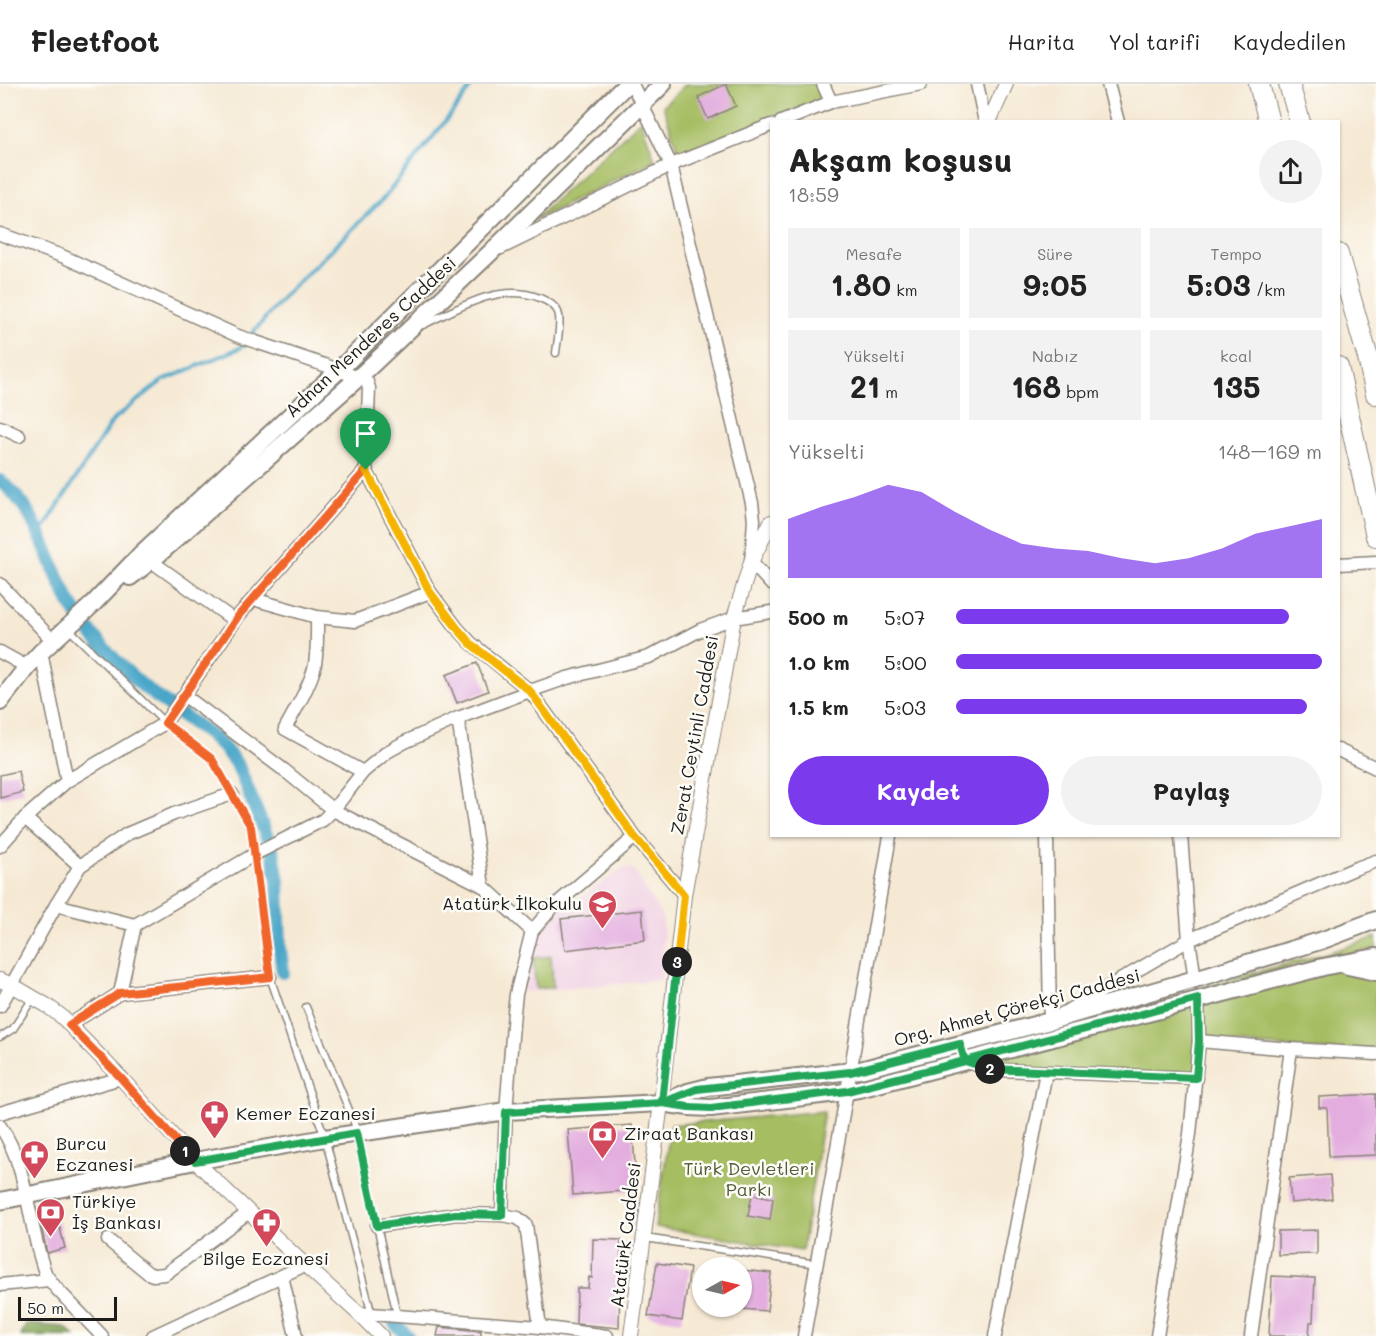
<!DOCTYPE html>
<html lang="tr">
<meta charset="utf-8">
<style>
:root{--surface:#fff;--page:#f2f2f2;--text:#222;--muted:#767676;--line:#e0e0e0;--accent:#7c3aed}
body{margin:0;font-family:Mali,sans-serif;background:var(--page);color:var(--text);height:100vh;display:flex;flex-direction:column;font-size:22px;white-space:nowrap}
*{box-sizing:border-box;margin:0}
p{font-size:20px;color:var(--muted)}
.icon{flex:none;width:33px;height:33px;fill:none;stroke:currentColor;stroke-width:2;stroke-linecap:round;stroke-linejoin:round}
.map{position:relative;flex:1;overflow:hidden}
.sheet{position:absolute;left:770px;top:36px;width:570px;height:717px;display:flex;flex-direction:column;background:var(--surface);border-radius:0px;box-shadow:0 2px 4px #0004}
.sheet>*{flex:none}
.needle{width:39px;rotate:82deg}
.buttons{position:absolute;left:692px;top:1173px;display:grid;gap:12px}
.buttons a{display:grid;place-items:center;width:60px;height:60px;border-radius:50%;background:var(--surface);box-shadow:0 2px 4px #0004;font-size:30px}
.scale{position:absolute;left:18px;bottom:15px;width:99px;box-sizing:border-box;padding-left:6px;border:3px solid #1c1c1c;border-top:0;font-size:16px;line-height:21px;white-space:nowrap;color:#1c1c1c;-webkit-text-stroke:4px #fdfcf7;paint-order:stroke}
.pin{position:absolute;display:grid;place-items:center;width:51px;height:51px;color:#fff;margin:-62px -26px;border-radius:50% 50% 50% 0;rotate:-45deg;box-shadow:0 0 6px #0007}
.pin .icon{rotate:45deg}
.km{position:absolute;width:30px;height:30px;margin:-15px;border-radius:50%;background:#222;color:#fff;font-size:16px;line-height:30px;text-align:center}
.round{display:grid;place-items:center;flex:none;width:63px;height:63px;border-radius:32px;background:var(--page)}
.headline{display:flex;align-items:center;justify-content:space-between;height:102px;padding:0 18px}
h1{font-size:33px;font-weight:700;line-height:45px}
.figures{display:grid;grid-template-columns:repeat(3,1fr);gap:9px;height:102px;padding:6px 18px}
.figures div{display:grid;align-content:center;border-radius:0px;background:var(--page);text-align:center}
.figures b{font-size:30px;font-weight:700}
.figures small{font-size:16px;font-weight:400}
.figures p{font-size:16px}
.chart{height:168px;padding:12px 18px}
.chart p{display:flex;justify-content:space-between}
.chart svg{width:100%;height:108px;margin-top:6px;fill:var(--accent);opacity:.7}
.cta{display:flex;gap:12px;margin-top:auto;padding:12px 18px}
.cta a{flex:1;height:69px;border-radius:36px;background:var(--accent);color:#fff;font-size:24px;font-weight:700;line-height:69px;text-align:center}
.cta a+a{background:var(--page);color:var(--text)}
ul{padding:0 18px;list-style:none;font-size:20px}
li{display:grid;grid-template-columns:96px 72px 1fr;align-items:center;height:45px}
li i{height:15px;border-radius:8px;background:var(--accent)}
header{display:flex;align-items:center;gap:36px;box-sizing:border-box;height:84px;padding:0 30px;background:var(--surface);border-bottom:2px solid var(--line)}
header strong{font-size:28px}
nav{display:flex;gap:33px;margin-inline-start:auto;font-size:21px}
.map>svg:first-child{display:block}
</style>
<header>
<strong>Fleetfoot</strong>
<nav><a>Harita</a><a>Yol tarifi</a><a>Kaydedilen</a></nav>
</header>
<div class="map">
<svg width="1376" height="1252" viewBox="0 0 1376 1252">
<rect width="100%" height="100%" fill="#fdfcf7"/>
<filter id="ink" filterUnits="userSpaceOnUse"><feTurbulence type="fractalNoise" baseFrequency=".0167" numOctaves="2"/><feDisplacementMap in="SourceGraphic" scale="12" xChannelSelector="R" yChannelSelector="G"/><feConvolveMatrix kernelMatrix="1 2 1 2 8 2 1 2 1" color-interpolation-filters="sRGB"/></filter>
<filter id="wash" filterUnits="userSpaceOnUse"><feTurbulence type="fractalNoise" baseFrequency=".008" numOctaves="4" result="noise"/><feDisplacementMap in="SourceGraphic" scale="24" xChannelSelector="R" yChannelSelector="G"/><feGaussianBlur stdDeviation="1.35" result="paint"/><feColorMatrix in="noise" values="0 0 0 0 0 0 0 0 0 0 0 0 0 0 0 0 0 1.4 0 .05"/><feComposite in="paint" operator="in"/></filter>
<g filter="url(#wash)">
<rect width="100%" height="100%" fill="#f6e9d4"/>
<polygon fill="#f1d0e3" points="624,784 633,785 660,829 663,837 664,851 661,896 523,908 541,845 553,831"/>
<g fill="#a6bd62" stroke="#616c3f" stroke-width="1.5">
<polygon points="686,0 816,0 824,15 679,70 663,22"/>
<polygon points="641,36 655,76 533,137"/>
<polygon points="1376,853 1376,865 1325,874 964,968 963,966 1324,870"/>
<polygon points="551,872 553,903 536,905 533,874"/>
<polygon points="1323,883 1376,888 1376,970 1199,957 1196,994 1000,986 965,977"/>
<polygon points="824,1027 802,1167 655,1143 671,1041"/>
</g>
<polygon fill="#84a458" stroke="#50603a" stroke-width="1.5" points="26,1240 65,1243 75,1252 21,1252"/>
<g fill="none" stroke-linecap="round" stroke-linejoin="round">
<polyline stroke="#4aa6c8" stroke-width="4" points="40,450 113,336 162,297 240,264 285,211 382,116 456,24 473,0"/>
<g stroke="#4aa6c8" stroke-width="14">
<path d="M0,397C40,425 49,487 75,527C94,555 118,581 143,602C166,621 191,637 214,654L224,664L238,682L273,768L278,797L280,865L283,888"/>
<polyline points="395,1239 407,1252"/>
</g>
</g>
<g id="blocks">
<g fill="#e3aedf">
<polygon points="726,0 736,22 708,35 698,13"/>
<polygon points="477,579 488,607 457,619 446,591"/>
<polygon points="18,687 23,708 0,714 0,691"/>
<polygon points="642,826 645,856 565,866 561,835"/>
<polygon points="1376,1010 1376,1071 1329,1073 1327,1024 1319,1024 1319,1013"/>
<polygon points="632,1041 637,1106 573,1111 568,1046"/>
<polygon points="1330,1091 1332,1115 1291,1119 1289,1094"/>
<polygon points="752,1110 773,1114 770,1136 748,1132"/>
<polygon points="58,1137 65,1164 47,1169 41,1141"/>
<polygon points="1317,1146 1317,1170 1278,1171 1278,1147"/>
<polygon points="593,1155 621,1156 619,1244 576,1240 577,1204 588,1204 589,1193 592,1194"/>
<polygon points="657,1179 690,1184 682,1237 648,1232"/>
<polygon points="741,1186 771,1189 767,1227 741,1225"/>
<polygon points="1272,1192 1315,1194 1313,1238 1310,1238 1309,1252 1269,1252"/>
<polygon points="439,1243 481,1247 481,1252 437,1252"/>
</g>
</g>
</g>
<g filter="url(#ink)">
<use href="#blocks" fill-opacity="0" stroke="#898278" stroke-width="1.5"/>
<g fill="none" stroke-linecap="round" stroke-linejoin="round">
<defs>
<g id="service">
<path d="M423,241C459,224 499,198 540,214C547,217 555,221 558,228C562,238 557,258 556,269"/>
<polyline points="68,544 165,639 212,675 251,743 270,893 325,1054 372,1231"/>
<polyline points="306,923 354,1038 397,1231"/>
<polyline points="0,953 13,945 33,914"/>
<polyline points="645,1154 817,1180"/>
</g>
<g id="minor">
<polyline points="632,0 671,81 752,419 754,436 751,478 771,500"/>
<polyline points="823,0 831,18"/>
<polyline points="977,0 985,38"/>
<polyline points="1108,0 1118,38"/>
<polyline points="781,38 831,18 921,0"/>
<polyline points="0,150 62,172 238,252 339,286 367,298 369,304 366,386 430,508 457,544 471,559 530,607 635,753 684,811"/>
<polyline points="501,164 671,81 771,41"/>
<polyline points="0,343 19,352"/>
<polyline points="151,477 235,537"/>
<polyline points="1338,480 1376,478"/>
<polyline points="0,500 53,557"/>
<polyline points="253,515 317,533 355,537 430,508"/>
<path d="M317,533C317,550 318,568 314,585C308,606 295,626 285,645L363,688"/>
<polyline points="0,568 27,583"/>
<polyline points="41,568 67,697"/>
<polyline points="185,612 284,686 333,726 483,802 532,847"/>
<polyline points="458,634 483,802"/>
<polyline points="1338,666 1376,684"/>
<polyline points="25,734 80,782"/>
<polyline points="1047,752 1050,937 1189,856 1354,785 1376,777"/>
<polyline points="1181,752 1189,856 1195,895"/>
<polyline points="0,762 25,734 67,697 165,639 239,531 366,386"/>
<polyline points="56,821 135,841"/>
<polyline points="120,909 270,893"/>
<polyline points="0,922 56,821 80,782 127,750 174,730 232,710"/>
<polyline points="69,941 120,909 135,841 255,770 323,736 333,726 363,688 387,668 405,658 458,634 530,607 567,594 649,573 700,546 734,534 771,528"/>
<polyline points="1199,957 1291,965 1376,970"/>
<polyline points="966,978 989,984 1000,986 1196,994"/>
<polyline points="0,1029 121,994"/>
<path d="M0,1042C29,1083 28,1145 46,1191L56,1204L102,1252"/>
<polyline points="502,1131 518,1134 526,1141 540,1243"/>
<polyline points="377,1142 456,1130 502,1131 506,1027 514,928 516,910 532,847 553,823 635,753"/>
<polyline points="108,1156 148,1189 153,1191 165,1190 249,1128"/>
<polyline points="282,1192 296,1252"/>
<polyline points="0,1201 49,1196"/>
<polyline points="358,1229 540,1243 607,1252"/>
<polyline points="153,1252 305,1181"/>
<polyline points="804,1252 847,1007 890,752"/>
<polyline points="995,1252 1046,988"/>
<polyline points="1157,1252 1190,1050 1199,957 1198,915"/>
<polyline points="1251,1252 1291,965"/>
</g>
<g id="tertiary">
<polyline points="989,38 1006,0"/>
<polyline points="0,896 12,901 46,921 61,932 121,994 195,1077 305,1181 358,1229 381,1252"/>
<polyline points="631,1252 661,1019 684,811 734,534 751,478 771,438"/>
</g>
<g id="secondary">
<polyline points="130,493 151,477 358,294 489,170 663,0"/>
<polyline points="0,618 27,583 41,568 93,520 143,468 339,286 627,0"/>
<polyline points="1348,882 1376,888"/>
<polyline points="662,1019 688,1008 708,1003 860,986 1050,937 1195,895 1323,856 1376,836"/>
<polyline points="0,1117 195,1077 325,1054 506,1027 661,1019 689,1023 711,1024 838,1009 859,1005 1323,883 1376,873"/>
</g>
<g id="trunk">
<polyline points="1259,0 1269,38"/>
<polyline points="1289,0 1300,38"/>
<polyline points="1338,170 1368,274 1376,310"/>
<polyline points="1338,283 1376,452"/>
</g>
</defs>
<use href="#service" stroke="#898278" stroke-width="9"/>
<use href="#minor" stroke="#898278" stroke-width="15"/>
<use href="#tertiary" stroke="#898278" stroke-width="16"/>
<use href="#secondary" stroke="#898278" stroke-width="20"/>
<use href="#trunk" stroke="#898278" stroke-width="22"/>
<use href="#service" stroke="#fff" stroke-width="6"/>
<use href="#minor" stroke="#fff" stroke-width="12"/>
<use href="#tertiary" stroke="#fff" stroke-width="14"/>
<use href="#secondary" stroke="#fff" stroke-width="16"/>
<use href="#trunk" stroke="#fff" stroke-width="20"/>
</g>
</g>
<g fill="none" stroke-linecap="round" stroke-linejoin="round" filter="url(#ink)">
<defs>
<polyline id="split-1" points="185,1067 121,994 69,941 120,909 270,893 251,743 212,675 165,639 239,531 366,386"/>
<polyline id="split-2" points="185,1067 195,1077 357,1049 377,1142 456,1130 502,1131 506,1028 662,1019 689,1023 711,1024 847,1007 965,977 990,985"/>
<polyline id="split-3" points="677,878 662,1019 697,1005 850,988 960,960 965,977 1198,915 1199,957 1196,994 990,985"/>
<polyline id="split-4" points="366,386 430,508 457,544 471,560 530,607 635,753 684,811 677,878"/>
</defs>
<use href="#split-1" stroke="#fff" stroke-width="12"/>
<use href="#split-2" stroke="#fff" stroke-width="12"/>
<use href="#split-3" stroke="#fff" stroke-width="12"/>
<use href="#split-4" stroke="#fff" stroke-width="12"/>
<use href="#split-1" stroke="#f0652b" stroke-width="8"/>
<use href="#split-2" stroke="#22a559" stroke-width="8"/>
<use href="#split-3" stroke="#22a559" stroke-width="8"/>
<use href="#split-4" stroke="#f5b400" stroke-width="8"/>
</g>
<defs>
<symbol id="school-pin" viewBox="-11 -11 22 30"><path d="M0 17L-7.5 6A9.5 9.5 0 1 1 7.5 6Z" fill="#d1495b" stroke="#fdfcf7"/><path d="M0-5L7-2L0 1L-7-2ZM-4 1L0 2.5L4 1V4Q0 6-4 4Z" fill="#fff"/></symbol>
<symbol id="pharmacy-pin" viewBox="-11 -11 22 30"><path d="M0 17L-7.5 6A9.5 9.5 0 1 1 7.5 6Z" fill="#d1495b" stroke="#fdfcf7"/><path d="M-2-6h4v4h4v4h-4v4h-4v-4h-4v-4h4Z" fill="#fff"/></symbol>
<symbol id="bank-pin" viewBox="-11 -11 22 30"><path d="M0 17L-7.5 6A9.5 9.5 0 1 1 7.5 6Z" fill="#d1495b" stroke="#fdfcf7"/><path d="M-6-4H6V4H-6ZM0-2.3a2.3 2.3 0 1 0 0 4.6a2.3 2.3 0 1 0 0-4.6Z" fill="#fff"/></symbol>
</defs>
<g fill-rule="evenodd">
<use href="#school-pin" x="586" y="804" width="33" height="45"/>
<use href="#pharmacy-pin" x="198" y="1014" width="33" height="45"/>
<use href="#bank-pin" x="586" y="1034" width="33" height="45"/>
<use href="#pharmacy-pin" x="18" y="1054" width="33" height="45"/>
<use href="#bank-pin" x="34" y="1112" width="33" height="45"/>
<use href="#pharmacy-pin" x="250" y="1122" width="33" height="45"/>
</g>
<g text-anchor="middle" stroke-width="5" stroke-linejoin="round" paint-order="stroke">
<g font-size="18" fill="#1c1c1c" stroke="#fdfcf7">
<text transform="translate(371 253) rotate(-43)" y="6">Adnan Menderes Caddesi</text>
<text transform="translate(695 651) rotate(-80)" y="6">Zerat Ceytinli Caddesi</text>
<text transform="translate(1017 924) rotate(-15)" y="6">Org. Ahmet Çörekçi Caddesi</text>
<text transform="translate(626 1151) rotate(-83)" y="6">Atatürk Caddesi</text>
</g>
<g font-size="18" fill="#1c1c1c" stroke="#fdfcf7" text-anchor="start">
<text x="582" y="826" text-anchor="end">Atatürk İlkokulu</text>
<text x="236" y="1036">Kemer Eczanesi</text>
<text x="624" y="1056">Ziraat Bankası</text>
<text x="56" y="1066">Burcu<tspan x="56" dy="21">Eczanesi</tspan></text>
<text x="72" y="1124">Türkiye<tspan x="72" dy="21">İş Bankası</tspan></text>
<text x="266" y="1181" text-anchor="middle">Bilge Eczanesi</text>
</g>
<g font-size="18" fill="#535c38" stroke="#fdfcf7">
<text x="749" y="1091">Türk Devletleri<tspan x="749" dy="21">Parkı</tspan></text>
</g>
</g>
</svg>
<div class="buttons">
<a><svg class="needle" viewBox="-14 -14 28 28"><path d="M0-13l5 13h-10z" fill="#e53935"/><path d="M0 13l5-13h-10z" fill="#767676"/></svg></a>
</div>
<div class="scale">50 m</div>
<div class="pin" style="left:366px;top:386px;background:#1e9e55"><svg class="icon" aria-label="arrive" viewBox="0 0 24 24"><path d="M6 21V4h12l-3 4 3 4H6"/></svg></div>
<b class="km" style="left:185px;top:1067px">1</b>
<b class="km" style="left:990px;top:985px">2</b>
<b class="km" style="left:677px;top:878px">3</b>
<section class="sheet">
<div class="headline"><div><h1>Akşam koşusu</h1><p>18:59</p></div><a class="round"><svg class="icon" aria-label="share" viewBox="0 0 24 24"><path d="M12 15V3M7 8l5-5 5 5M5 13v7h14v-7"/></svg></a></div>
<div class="figures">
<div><p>Mesafe</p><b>1.80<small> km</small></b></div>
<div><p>Süre</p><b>9:05</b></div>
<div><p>Tempo</p><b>5:03<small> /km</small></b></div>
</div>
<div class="figures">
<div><p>Yükselti</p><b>21<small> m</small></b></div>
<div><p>Nabız</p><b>168<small> bpm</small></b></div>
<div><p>kcal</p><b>135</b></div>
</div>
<div class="chart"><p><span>Yükselti</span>148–169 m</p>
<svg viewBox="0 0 160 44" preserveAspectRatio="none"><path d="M0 44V20L10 15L20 11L30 6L40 9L50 17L60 24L70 30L80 32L90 33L100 36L110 38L120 36L130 32L140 26L150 23L160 20V44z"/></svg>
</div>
<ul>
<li><b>500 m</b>5:07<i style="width:91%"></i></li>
<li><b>1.0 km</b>5:00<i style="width:100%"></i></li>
<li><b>1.5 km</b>5:03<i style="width:96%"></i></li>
</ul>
<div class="cta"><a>Kaydet</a><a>Paylaş</a></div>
</section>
</div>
